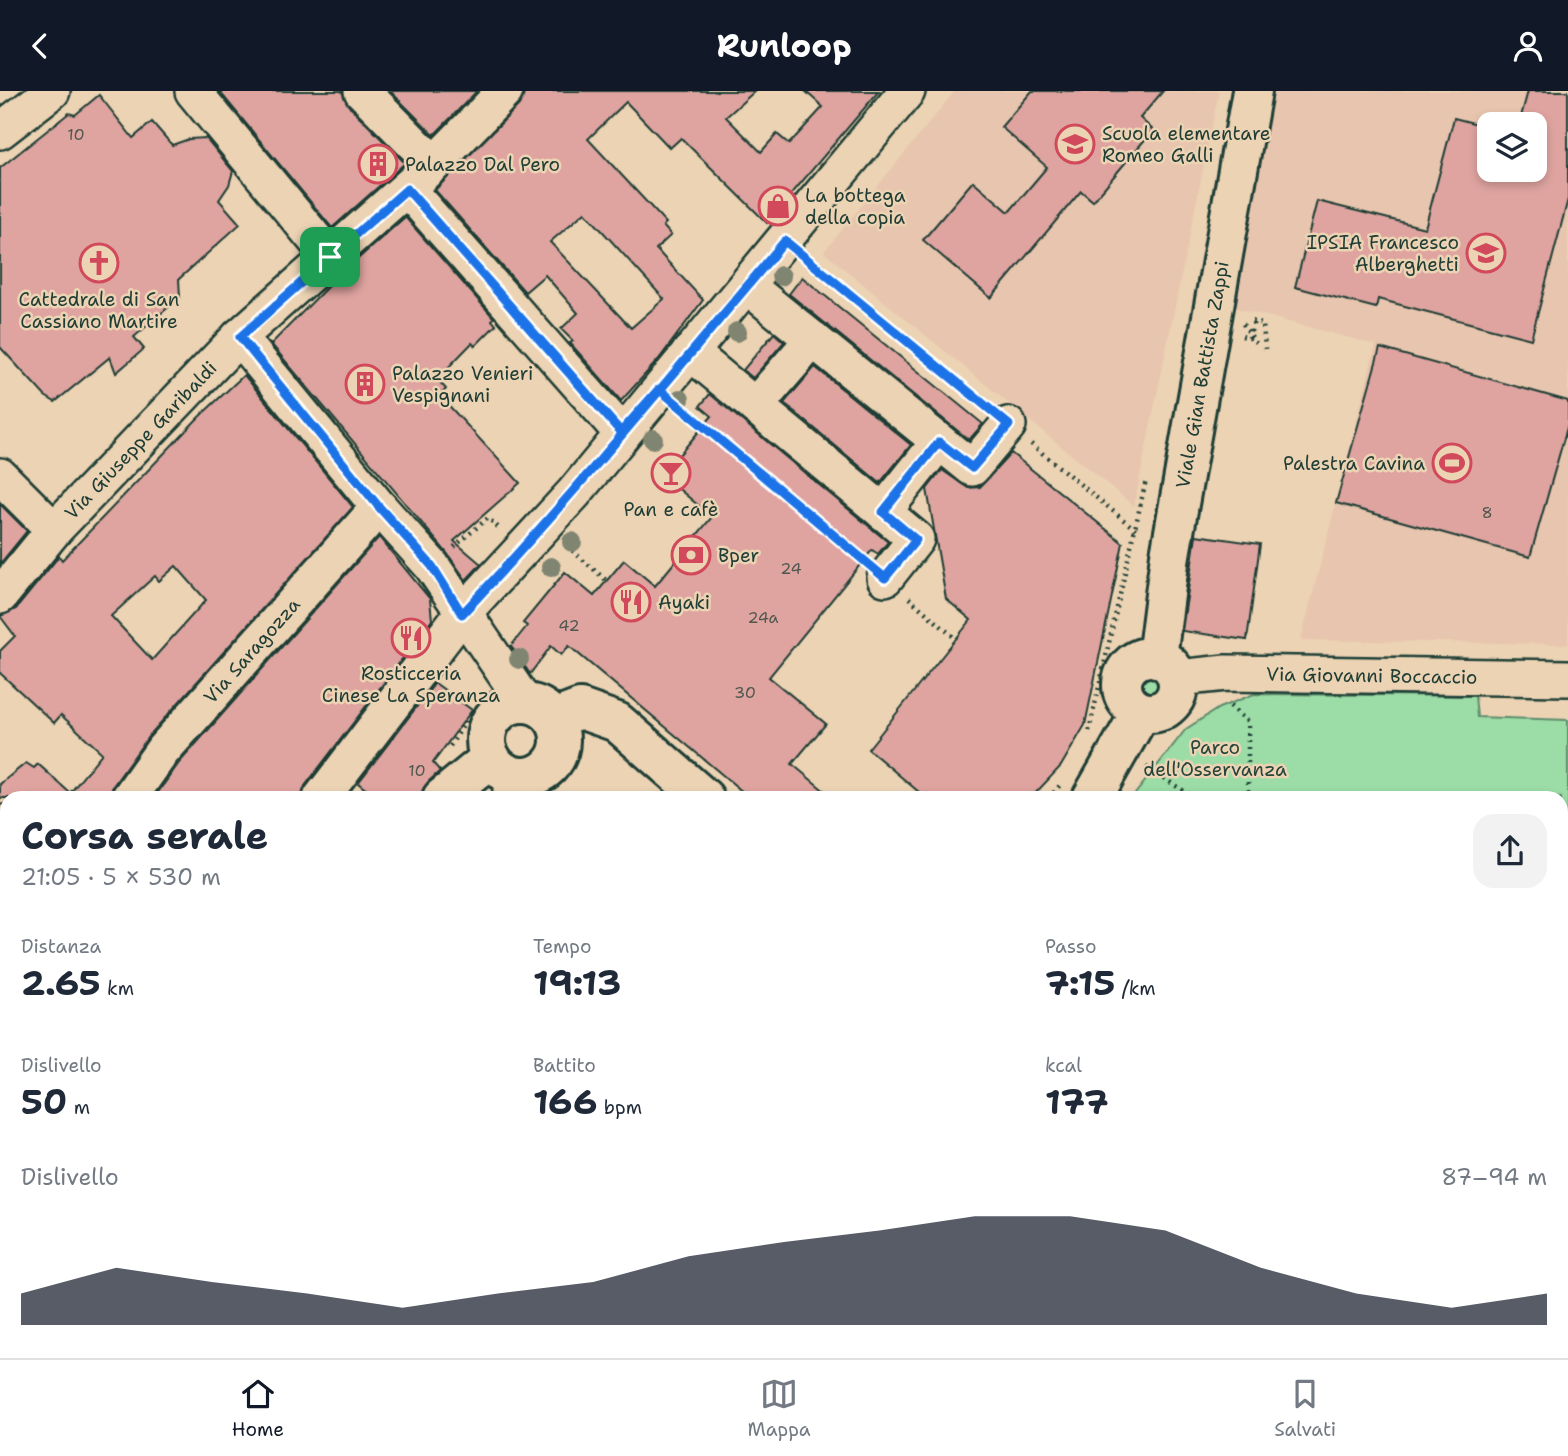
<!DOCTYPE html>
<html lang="it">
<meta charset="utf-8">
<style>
:root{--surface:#fff;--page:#f2f2f3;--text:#1f2937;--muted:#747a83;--line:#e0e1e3;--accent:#111827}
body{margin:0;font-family:"Shantell Sans",sans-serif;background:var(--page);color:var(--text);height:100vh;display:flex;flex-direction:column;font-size:26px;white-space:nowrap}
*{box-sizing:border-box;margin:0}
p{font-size:23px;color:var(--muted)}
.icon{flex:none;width:38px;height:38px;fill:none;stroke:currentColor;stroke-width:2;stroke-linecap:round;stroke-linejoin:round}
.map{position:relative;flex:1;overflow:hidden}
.side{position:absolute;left:0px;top:700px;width:1568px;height:567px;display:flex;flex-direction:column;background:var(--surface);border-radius:21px 21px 0 0;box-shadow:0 4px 10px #0003}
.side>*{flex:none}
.controls{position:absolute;left:1477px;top:21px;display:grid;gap:14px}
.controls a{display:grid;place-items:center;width:70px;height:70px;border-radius:14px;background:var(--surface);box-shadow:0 4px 10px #0003;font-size:35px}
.pin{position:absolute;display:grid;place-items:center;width:60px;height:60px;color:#fff;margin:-30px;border-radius:14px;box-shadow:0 4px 10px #0006}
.round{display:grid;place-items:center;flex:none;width:74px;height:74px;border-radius:21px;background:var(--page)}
.head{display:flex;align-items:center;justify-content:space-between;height:119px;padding:0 21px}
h1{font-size:38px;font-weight:700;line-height:52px}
.metrics{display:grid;grid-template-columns:repeat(3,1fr);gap:10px;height:119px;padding:7px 21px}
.metrics div{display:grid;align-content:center}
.metrics b{font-size:35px;font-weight:700}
.metrics small{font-size:19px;font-weight:400}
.metrics p{font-size:19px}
.chart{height:196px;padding:14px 21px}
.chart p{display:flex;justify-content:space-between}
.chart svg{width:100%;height:126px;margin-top:7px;fill:var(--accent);opacity:.7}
header{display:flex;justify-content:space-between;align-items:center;height:91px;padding:0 21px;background:var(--accent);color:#fff;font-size:32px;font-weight:700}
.dock{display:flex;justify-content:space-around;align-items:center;height:98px;border-top:2px solid var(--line);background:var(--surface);font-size:19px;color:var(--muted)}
.dock a{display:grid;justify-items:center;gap:4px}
.dock .selected{color:var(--accent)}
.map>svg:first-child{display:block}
</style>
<header><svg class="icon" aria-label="back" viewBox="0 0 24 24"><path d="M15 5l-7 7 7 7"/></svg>Runloop<svg class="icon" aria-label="person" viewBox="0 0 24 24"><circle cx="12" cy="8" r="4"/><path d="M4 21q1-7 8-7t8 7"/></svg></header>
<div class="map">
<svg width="1568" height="1267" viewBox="0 0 1568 1267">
<rect width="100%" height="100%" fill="#ecd3b4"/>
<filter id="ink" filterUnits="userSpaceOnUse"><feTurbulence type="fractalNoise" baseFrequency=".0143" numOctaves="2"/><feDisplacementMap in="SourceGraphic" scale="14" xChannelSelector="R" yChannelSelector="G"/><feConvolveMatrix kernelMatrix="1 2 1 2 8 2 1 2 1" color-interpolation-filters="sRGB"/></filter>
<g filter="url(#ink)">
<g fill="#e8c5ae" fill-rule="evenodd">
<polygon points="955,0 1219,0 1134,415 824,161"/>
<path d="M1273,0H1568V553L1301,549L1376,254L1233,216ZM1489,33H1535V79H1489Z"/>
</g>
<g fill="#9cdca6" stroke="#5e8c6d" stroke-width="2">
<circle cx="1150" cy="594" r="20"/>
<polygon points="1254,603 1475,605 1477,626 1568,629 1568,1170 1563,1172 1568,1183 1568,1267 492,1267 501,1260 1561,1260 1561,707 1132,707 1186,638 1219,617"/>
</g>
<g fill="#dfa4a0" stroke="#1f3d34" stroke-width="2" fill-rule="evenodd">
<polygon points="219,0 342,0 348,14 405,72 332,137"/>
<polygon points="390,0 477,0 434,44"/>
<path d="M525,0H755L726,26L761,61L777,43L789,53L823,16L805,0H879L767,132L681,47L670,57L626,11L588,48L666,132L663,135L671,144L656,158L703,209L659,268L621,310L570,252L573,250L561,238L578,222L545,184L525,201L435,99L519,14ZM585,121L664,208L631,237L550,151Z"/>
<polygon points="1032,0 1163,0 1140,27 1153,39 1093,110 1081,100 991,207 923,149 973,90 1009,121 1047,76 1001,36"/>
<polygon points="1528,0 1568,0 1568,108 1531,248 1378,208 1376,217 1295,196 1317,110 1425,137 1454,27 1489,36 1489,79 1535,79 1535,33 1519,33"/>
<polygon points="99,4 133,47 152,31 172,54 189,48 206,47 233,80 229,94 219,109 240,133 179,188 180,206 134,246 144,258 116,282 110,266 55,311 45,305 0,256 0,77 69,22 75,24"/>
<polygon points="405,126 494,227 492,229 496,234 475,255 472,252 437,288 446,298 440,305 520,392 454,450 481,473 466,489 447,462 271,253 334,189"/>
<polygon points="802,186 983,333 969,349 789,203"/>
<polygon points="774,242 784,251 753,287 743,279"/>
<polygon points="1380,257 1568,310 1568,333 1530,466 1336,412"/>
<polygon points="815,276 911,354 880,392 784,312"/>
<path d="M244,284L353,416L148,646L113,695L109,707H0V693L26,672L34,677L38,673L70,702L102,662L61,624L54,632L0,582V560L15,545L0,525L16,518L59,465L62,469L199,326ZM176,475L206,509L152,569L111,525L155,485L159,490Z"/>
<polygon points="710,303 888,451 878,463 872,459 769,586 826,633 792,673 833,707 750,707 569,555 561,564 551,555 530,583 511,555 527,535 523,532 565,481 594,505 624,469 655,495 712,426 662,384 712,325 700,315"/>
<polygon points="1011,362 1123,452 1085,634 1061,675 1031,707 926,707 868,658 971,529 946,508 927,398 942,379 968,397 980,396"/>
<polygon points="0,413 27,440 0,473"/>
<polygon points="1196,444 1260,453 1247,549 1182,540"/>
<polygon points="379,446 430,508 432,529 305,695 301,707 154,707 179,672"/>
<polygon points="435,592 472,619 433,672 440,680 428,691 421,707 377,707 358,692"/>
</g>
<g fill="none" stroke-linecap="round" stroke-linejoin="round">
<defs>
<g id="lane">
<polyline points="505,1260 511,1267"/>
<polyline points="690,1260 695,1267"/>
<polyline points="868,1260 872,1267"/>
</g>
<g id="street">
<polyline points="193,0 330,166"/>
<polyline points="362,0 434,73"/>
<polyline points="0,40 52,0"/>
<polyline points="407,98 621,341"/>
<polyline points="747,195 972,377 1008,334"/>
<polyline points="239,246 379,416 432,475 525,612"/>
<polyline points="690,261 916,448 885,487"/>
<polyline points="755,315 813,248"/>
<polyline points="0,385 54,439"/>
<polyline points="883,421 939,351"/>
<path id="s1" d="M0,505L54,439L239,246L434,73L505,0"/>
<path id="s2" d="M1178,587L1226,582L1568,587"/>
<path id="s3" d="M129,707L163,659L379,416"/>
<polyline points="321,707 462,523 574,402 907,0"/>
<polyline points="511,707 511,684"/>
<polyline points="0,732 7,739"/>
<polyline points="0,881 7,872"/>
<polyline points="0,1146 7,1136"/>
<polyline points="459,1267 466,1260"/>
</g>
<g id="secondary">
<circle cx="1150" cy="594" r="28"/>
<path id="s4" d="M1157,567L1170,464L1252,0"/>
<circle cx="523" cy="649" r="37"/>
<polyline points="554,628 580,618 617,631 704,707"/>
<polyline points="442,707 491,667"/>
<polyline points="1092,707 1141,621"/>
<polyline points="7,1267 12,1260"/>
</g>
</defs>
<use href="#lane" stroke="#1f3d34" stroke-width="23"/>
<use href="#street" stroke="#1f3d34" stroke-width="40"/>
<use href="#secondary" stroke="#1f3d34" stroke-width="44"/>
<g stroke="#1f3d34" stroke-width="4.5" stroke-dasharray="2 5" stroke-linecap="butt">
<polyline points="807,168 984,314"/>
<polyline points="1252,230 1263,233 1265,258"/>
<polyline points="1243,233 1258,255"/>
<polyline points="1242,245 1249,247 1254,230"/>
<polyline points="683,319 862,468"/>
<polyline points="1031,353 1136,439"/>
<polyline points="567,455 607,490"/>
<polyline points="454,456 488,427 500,438"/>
<polyline points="909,507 956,548"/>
<polyline points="1230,615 1248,631 1248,707"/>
<polyline points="1089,640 1146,389"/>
<polyline points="450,655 474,618"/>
<polyline points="1146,676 1195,707"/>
<polyline points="1049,707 1061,693"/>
<polyline points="1561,1200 1568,1215"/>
<polyline points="0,1206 7,1197"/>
<polyline points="734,1267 744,1260"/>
<polyline points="1365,1267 1368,1260"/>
</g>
<use href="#lane" stroke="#ecd3b4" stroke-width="18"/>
<use href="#street" stroke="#ecd3b4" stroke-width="35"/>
<use href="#secondary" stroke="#ecd3b4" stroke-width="38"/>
</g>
<g fill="#7f8571">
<circle cx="781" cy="185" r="10"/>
<circle cx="737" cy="241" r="10"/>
<circle cx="680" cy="308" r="10"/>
<circle cx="653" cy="348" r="10"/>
<circle cx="572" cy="451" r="10"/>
<circle cx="551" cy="476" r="10"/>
<circle cx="519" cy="568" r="10"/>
</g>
</g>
<g fill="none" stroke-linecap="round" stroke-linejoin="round" filter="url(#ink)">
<defs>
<path id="route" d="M330,166L240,246L379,416L432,475L462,523C575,403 679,276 785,150L1009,334L972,377L939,351L883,421L916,449L885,487L659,298L621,341L407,98L330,166"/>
</defs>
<use href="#route" stroke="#fff" stroke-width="14"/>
<use href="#route" stroke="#1a73e8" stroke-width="9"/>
</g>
<defs>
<symbol id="school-ring" viewBox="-11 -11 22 22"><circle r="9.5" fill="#ecd3b4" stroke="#d1495b" stroke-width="1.5"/><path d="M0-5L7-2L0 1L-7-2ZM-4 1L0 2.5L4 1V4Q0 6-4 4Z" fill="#d1495b"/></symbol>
<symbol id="building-ring" viewBox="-11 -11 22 22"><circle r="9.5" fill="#ecd3b4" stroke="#d1495b" stroke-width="1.5"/><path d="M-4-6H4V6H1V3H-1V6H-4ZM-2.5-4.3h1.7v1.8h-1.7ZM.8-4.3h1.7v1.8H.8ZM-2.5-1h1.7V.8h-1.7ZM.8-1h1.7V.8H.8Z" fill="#d1495b"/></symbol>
<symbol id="shop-ring" viewBox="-11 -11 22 22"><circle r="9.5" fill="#ecd3b4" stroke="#d1495b" stroke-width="1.5"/><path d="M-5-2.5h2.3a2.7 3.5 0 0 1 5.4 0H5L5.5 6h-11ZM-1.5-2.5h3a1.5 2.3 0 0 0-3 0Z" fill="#d1495b"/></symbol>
<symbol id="church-ring" viewBox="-11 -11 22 22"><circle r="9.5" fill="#ecd3b4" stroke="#d1495b" stroke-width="1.5"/><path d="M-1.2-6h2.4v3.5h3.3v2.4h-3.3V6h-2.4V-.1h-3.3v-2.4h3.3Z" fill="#d1495b"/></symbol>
<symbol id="stadium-ring" viewBox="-11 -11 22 22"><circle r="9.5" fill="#ecd3b4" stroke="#d1495b" stroke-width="1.5"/><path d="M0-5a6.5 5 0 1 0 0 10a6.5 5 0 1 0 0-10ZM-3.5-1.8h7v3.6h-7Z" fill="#d1495b"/></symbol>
<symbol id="bar-ring" viewBox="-11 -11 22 22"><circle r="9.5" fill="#ecd3b4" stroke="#d1495b" stroke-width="1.5"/><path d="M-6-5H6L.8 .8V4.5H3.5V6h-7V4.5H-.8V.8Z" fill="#d1495b"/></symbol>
<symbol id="bank-ring" viewBox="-11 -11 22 22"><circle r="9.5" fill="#ecd3b4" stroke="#d1495b" stroke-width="1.5"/><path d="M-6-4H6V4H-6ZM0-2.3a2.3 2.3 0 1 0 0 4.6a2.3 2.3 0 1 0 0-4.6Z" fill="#d1495b"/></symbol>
<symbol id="restaurant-ring" viewBox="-11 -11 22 22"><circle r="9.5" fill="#ecd3b4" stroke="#d1495b" stroke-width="1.5"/><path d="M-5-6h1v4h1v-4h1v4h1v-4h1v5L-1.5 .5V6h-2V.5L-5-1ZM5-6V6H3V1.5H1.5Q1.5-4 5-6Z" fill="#d1495b"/></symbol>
</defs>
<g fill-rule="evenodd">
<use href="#school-ring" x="1053" y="31" width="44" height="44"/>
<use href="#building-ring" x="356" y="51" width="44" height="44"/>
<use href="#shop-ring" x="756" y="93" width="44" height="44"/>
<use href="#school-ring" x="1464" y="140" width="44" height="44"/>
<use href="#church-ring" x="77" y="150" width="44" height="44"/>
<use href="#building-ring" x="343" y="271" width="44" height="44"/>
<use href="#stadium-ring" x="1430" y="350" width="44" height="44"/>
<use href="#bar-ring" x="649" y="360" width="44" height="44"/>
<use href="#bank-ring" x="669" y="442" width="44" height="44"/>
<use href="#restaurant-ring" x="609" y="489" width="44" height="44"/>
<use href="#restaurant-ring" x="389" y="525" width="44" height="44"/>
</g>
<g text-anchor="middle" stroke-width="5" stroke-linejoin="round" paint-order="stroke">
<g font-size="16" fill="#4f574f">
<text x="76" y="49">10</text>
<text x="1487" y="427">8</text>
<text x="791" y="483">24</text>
<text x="763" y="532">24a</text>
<text x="569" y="540">42</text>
<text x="745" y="607">30</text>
<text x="417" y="685">10</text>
</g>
<g font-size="19" fill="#1f3d34" stroke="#ecd3b4" text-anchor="start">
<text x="1102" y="49">Scuola elementare<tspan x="1102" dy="22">Romeo Galli</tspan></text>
<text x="405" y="80">Palazzo Dal Pero</text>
<text x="805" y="111">La bottega<tspan x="805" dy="22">della copia</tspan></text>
<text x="1459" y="158" text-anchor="end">IPSIA Francesco<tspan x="1459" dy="22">Alberghetti</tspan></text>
<text x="99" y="215" text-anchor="middle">Cattedrale di San<tspan x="99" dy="22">Cassiano Martire</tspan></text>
<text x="392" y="289">Palazzo Venieri<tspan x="392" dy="22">Vespignani</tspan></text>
<text x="1425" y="379" text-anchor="end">Palestra Cavina</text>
<text x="671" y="425" text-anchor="middle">Pan e cafè</text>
<text x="718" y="471">Bper</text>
<text x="658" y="518">Ayaki</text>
<text x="411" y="589" text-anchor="middle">Rosticceria<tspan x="411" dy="22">Cinese La Speranza</tspan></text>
</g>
<g font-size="19" fill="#1f3d34" stroke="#ecd3b4">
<text dy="7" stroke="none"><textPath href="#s4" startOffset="287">Viale Gian Battista Zappi</textPath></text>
<text dy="7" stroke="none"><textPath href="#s1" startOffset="210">Via Giuseppe Garibaldi</textPath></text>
<text dy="7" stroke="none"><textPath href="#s3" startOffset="192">Via Saragozza</textPath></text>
<text dy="7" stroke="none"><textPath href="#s2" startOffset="194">Via Giovanni Boccaccio</textPath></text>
</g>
<g font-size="19" fill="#25453a" stroke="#ecd3b4">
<text x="1215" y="663">Parco<tspan x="1215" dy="22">dell'Osservanza</tspan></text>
</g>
</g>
</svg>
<div class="controls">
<a><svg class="icon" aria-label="layers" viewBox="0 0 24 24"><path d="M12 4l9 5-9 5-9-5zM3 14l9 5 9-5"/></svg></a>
</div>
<div class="pin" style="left:330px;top:166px;background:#1e9e55"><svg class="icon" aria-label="arrive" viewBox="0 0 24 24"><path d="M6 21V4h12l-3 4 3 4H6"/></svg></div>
<section class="side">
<div class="head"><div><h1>Corsa serale</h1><p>21:05 · 5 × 530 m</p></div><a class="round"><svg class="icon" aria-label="share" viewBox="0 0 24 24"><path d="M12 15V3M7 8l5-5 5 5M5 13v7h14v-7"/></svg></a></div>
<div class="metrics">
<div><p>Distanza</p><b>2.65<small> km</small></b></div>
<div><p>Tempo</p><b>19:13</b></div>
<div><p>Passo</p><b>7:15<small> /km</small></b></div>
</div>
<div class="metrics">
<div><p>Dislivello</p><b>50<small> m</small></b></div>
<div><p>Battito</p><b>166<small> bpm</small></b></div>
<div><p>kcal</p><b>177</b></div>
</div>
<div class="chart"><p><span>Dislivello</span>87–94 m</p>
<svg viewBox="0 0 160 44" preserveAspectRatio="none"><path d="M0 44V33L10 24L20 29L30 33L40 38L50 33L60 29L70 20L80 15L90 11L100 6L110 6L120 11L130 24L140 33L150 38L160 33V44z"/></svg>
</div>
</section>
</div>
<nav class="dock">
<a class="selected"><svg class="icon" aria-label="home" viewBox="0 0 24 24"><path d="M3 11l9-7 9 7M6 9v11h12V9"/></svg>Home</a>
<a><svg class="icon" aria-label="map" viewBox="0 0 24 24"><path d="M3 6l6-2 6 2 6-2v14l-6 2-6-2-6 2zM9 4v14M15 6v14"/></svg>Mappa</a>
<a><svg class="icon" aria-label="saved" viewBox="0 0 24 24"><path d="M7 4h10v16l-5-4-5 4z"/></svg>Salvati</a>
</nav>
